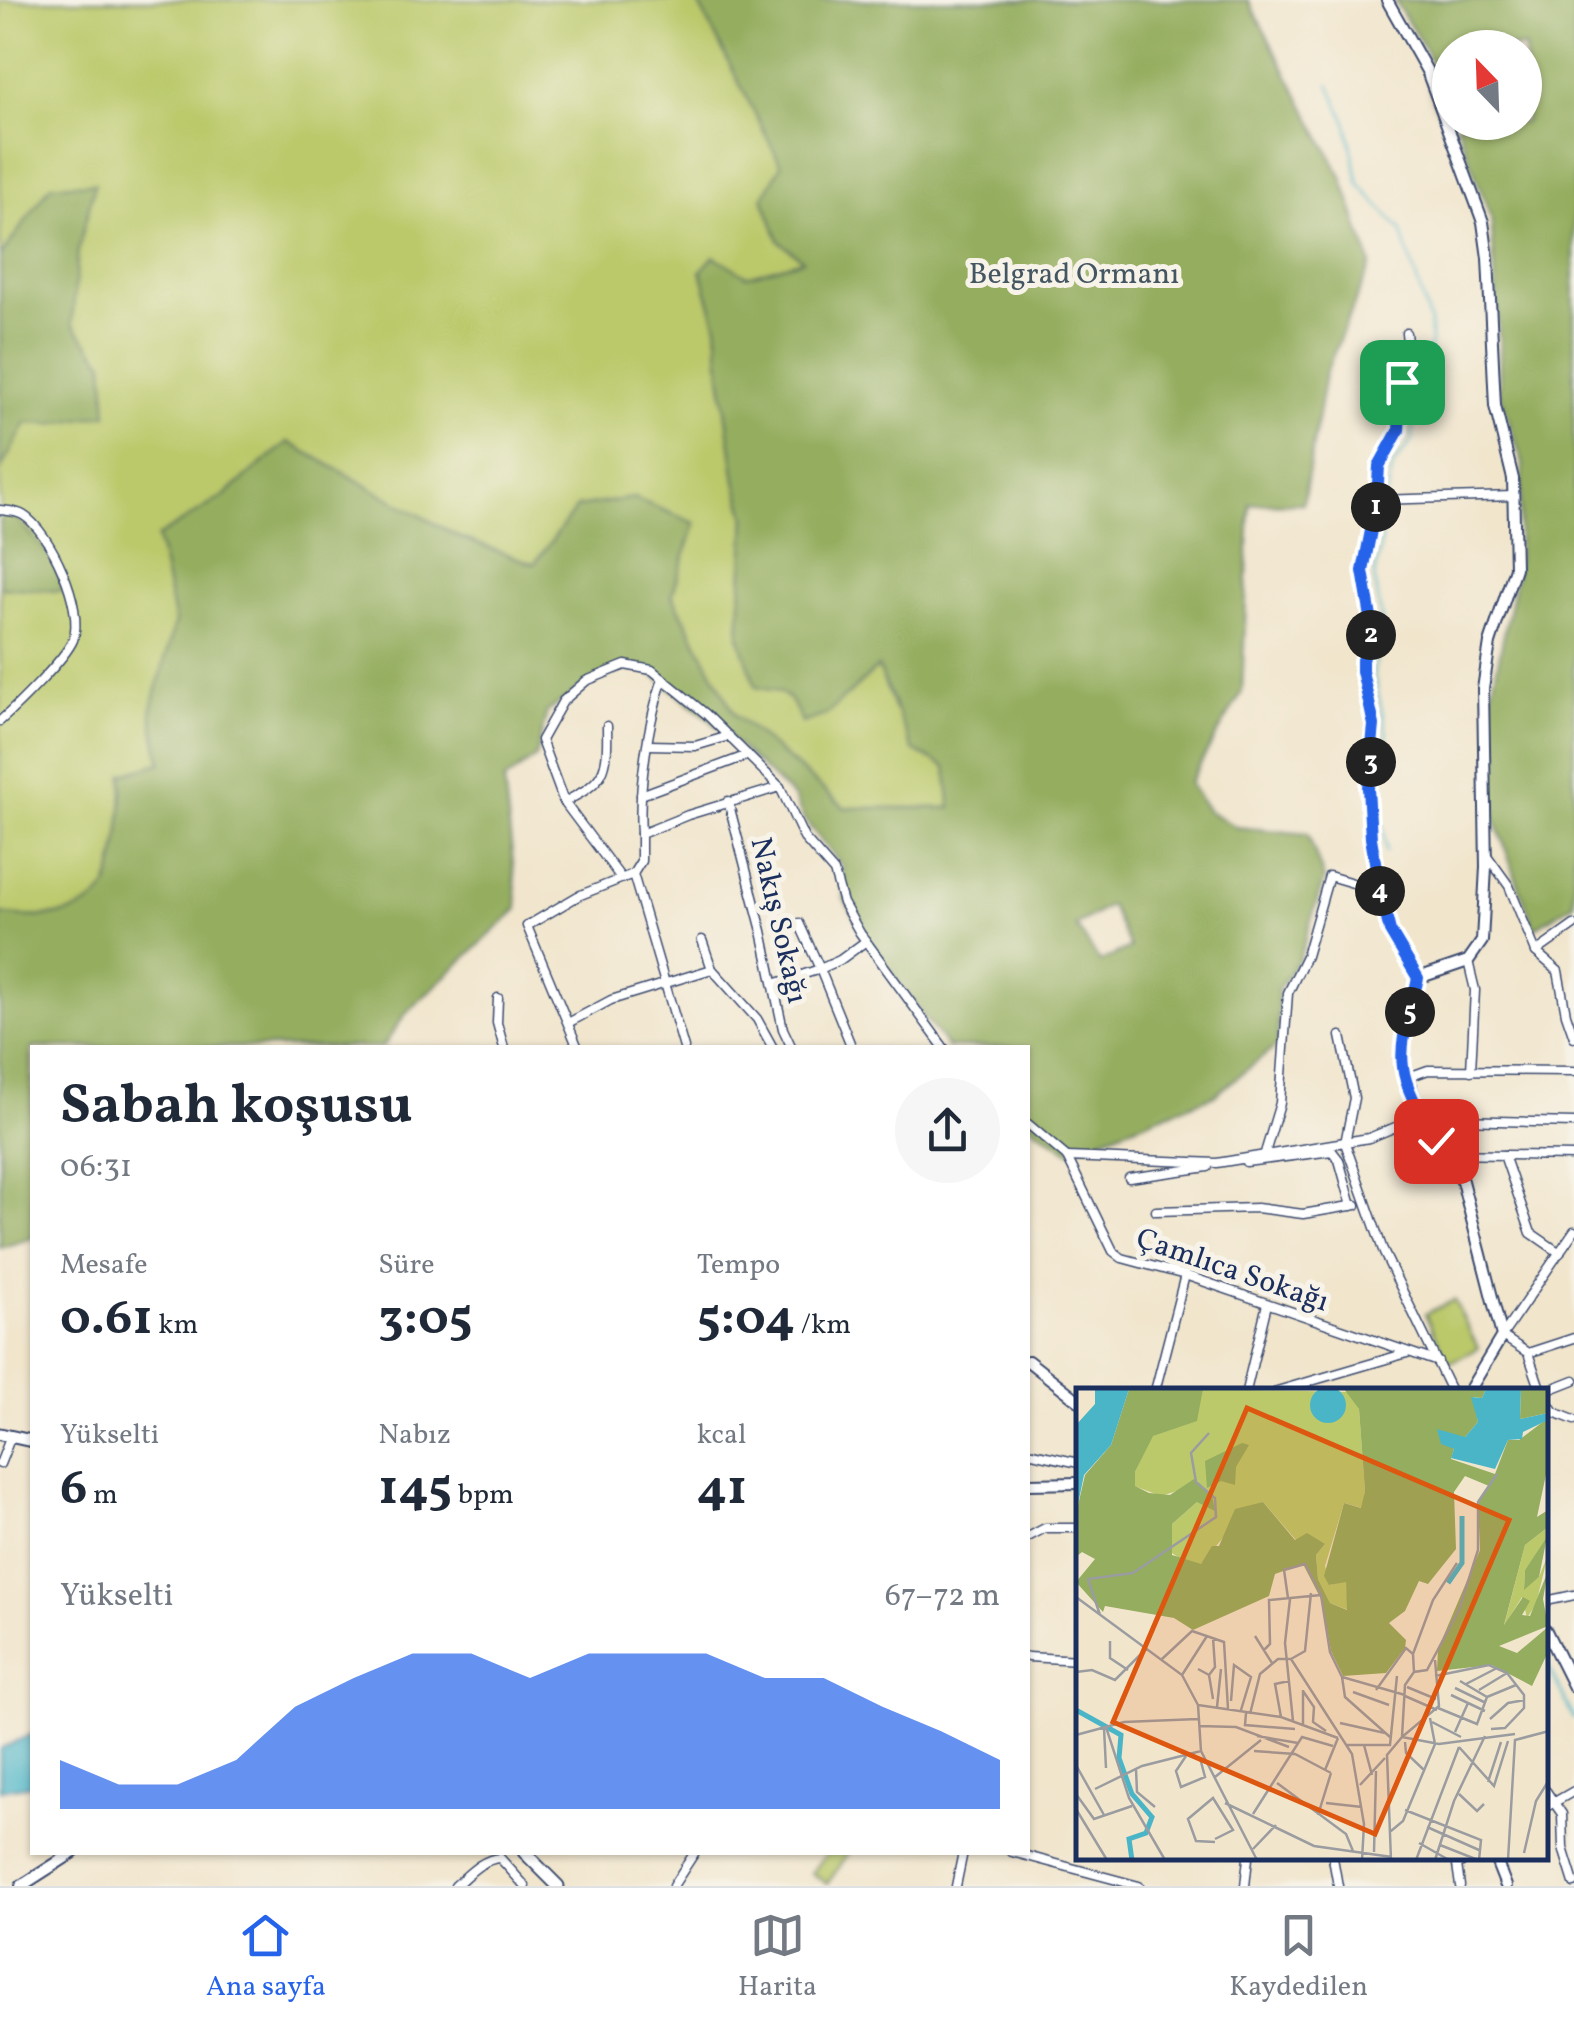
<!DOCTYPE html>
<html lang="tr">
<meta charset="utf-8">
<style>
:root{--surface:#fff;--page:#f6f6f7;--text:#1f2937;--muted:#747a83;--line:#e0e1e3;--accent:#2563eb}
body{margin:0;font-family:Vollkorn,serif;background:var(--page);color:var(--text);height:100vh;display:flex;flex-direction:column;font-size:38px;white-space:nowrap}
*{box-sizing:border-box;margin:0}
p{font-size:32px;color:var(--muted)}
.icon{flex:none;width:55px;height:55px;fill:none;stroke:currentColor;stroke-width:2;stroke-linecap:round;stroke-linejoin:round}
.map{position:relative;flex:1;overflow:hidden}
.sheet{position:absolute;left:30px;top:1045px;width:1000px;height:810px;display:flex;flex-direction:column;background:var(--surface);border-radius:0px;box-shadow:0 2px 8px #0004}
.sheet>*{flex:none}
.needle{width:65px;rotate:337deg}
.buttons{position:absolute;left:1432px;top:30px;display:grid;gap:20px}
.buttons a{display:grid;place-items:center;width:110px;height:110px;border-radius:50%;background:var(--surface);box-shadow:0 2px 8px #0004;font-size:50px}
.pin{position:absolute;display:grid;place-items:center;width:85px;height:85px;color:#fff;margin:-42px;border-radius:20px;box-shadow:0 5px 15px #0006}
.km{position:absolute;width:50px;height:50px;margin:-25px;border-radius:50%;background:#222;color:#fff;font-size:28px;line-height:50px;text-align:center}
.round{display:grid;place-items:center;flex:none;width:105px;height:105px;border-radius:52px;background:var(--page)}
.overview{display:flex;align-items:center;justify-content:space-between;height:170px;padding:0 30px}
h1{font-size:55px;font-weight:700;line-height:75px}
.figures{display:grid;grid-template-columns:repeat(3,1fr);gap:15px;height:170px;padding:10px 30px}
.figures div{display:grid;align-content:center}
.figures b{font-size:50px;font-weight:700}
.figures small{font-size:28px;font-weight:400}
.figures p{font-size:28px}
.chart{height:280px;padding:20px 30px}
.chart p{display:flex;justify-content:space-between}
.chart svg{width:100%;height:180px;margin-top:10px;fill:var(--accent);opacity:.7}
.tab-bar{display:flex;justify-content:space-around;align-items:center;height:140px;border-top:2px solid var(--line);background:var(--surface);font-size:28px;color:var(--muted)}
.tab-bar a{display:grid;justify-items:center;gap:5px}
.tab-bar .active{color:var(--accent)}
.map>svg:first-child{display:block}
</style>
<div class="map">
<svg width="1574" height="1886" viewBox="0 0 1574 1886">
<rect width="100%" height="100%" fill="#f7f3e8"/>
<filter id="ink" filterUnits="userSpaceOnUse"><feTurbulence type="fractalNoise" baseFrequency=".01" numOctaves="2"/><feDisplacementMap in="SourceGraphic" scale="20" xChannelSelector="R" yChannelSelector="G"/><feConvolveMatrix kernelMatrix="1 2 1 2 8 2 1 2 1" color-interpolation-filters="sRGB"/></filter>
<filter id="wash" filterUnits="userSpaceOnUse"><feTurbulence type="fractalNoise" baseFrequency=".0048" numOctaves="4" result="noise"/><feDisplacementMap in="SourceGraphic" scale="40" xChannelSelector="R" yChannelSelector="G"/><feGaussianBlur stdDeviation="2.25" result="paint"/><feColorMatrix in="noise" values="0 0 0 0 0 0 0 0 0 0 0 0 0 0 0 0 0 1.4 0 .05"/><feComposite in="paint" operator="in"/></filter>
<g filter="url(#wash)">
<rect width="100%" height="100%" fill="#f1e5cc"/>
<g fill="#bbc96b" stroke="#6b7c64" stroke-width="2.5">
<path d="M0,0H697L782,165L803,260L747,276L701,271L717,326L721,374L736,481L746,518L739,636L756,686L784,693L793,701L878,666L894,708L946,767L951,808H845L735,715L672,594L695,524L535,564L461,538L288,442L224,496L157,537L175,622L151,712L161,764L123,775C124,799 118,872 104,891C80,920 33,919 0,914V587L63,591L15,517L0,514Z"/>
<polygon points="1454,1300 1478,1348 1449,1363 1425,1314"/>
<polygon points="827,1853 849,1853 827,1884 812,1873"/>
</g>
<g fill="#94ad5f" stroke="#586e5e" stroke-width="2.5" fill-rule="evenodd">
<path d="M697,0H1248L1342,177L1371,264L1325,374L1303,503L1250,504L1242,692L1189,783L1207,810L1236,827L1308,834L1324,879L1299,959L1278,989V1045L1215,1095L1069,1151L1028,1123V1048L947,1047L873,950L844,899L842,866L803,818L794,798L708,718L649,671L621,669L579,689L547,712L536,757L504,781L518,909L406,1013L383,1047L32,1048V1238L0,1248V914C33,919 80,920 104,891C118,872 124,799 123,774L161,763L151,712L175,622L157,537L224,496L288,442L461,538L534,564L577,507L634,498L695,523L672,595L735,715L845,808H951L946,767L913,750L878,667L826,715L802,723C790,693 786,693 756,687L739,636L746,518L736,481L721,374L717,326L701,271L714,256L747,276L803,260L779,241L763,198L781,165ZM1110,905L1130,948L1100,962L1076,926Z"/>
<polygon points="1394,0 1574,0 1574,903 1534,928 1493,814 1491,696 1516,577 1523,464 1499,390 1500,349 1491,218 1456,123 1525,122 1525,48 1450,48 1450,108 1426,51"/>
<polygon points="95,183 78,251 72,324 104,362 107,414 51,424 26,423 0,471 0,257 51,185"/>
<polygon points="0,514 15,517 55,561 63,591 0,587"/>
</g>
<polygon fill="#4bb5c8" stroke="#337293" stroke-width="2.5" points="32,1734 32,1785 0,1790 0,1749"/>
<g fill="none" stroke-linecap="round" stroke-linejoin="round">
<g stroke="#4bb5c8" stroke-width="2.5">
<polyline points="1329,84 1347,124 1359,184 1401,230 1430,323 1430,343 1412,396 1413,439 1393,465 1387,495"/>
<polyline points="1386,516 1374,577 1384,633 1373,672 1387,734 1380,790 1386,852"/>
<polyline points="1546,1662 1574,1719"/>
</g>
</g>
</g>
<g filter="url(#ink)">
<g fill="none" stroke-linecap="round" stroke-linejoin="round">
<defs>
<g id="street">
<polyline points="1377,500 1514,496"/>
<path d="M0,510C8,511 16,511 23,515C50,531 85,608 73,640C65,659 17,706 0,721"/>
<polyline points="649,745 695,746 729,736"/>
<polyline points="641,795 748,755"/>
<polyline points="728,801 762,931 783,1029 792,1048"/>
<path d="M564,802C606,781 608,772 607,726"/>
<path d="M641,834C638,790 648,721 663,679"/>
<polyline points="1486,854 1509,886 1536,952 1558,971 1566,1014 1574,1037"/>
<polyline points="633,874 641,861 641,834 688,815 780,787"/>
<polyline points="633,874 684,1048"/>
<polyline points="621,878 564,802 541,740 563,701 586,681 625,665 652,670 706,714 780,787 804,838 834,872 843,903 860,933 944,1048"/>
<polyline points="1380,891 1371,838 1369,788 1374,725 1361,671 1362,661 1373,629 1363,571 1377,500 1379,466 1396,437 1401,419 1402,382 1408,351 1406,333"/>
<polyline points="702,940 712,969 757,1019 773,1048"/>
<polyline points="1536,952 1574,925"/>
<polyline points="1468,961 1475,990 1471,1071"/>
<polyline points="774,984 820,969 799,923"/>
<polyline points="498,998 497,1023 504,1048"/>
<polyline points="568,1023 611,1000 712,969"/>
<polyline points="1341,1036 1354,1098 1345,1143 1384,1253 1451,1391"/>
<polyline points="578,1048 527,926 578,896 633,874"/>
<polyline points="852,1048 820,969 840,960 866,941"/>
<polyline points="1406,1078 1428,1070 1574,1071"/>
<polyline points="1426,1123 1460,1120 1574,1123"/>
<polyline points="1028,1124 1067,1157 1113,1251 1122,1258 1185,1275 1438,1362"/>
<polyline points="1265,1153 1280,1103 1288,993 1306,956 1329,876 1380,891 1390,931 1418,978"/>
<polyline points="1446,1154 1574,1156"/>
<polyline points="1504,1155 1531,1233 1560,1253"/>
<polyline points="1067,1157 1217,1163 1369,1138 1422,1116"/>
<polyline points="1246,1162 1332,1151 1339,1160 1352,1206"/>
<polyline points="1129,1178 1208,1167"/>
<polyline points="1156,1211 1257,1208 1303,1214 1356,1205"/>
<polyline points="1574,1231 1502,1336 1528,1353 1574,1338"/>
<polyline points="1528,1353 1541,1391"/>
<polyline points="1155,1391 1185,1275"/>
<polyline points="1246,1391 1267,1304"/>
<polyline points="1277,1391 1407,1353"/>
<polyline points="1546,1391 1574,1380"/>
<polyline points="1546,1400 1554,1412 1574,1420"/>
<polyline points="1028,1452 1079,1463"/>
<polyline points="0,1464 11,1436"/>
<polyline points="1028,1537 1045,1528 1079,1528"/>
<polyline points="1546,1601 1574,1595"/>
<polyline points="1028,1657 1079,1660"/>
<polyline points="1546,1791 1562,1814 1563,1848 1574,1883"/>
<polyline points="1546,1807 1574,1791"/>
<polyline points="1012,1852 1139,1886"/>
<polyline points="1333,1858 1338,1886"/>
<path d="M455,1886C469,1874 482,1859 500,1858L525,1886"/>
<polyline points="673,1886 695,1852"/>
<polyline points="956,1886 963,1852"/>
<polyline points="1245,1886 1248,1858"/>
<polyline points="1460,1886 1457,1865 1468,1858"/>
</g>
<g id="secondary">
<polyline points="1387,0 1427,71 1483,222 1488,258 1495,406 1513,479 1515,568 1490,643 1483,689 1486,867 1482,941 1468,961 1418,978 1403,1048 1403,1067 1422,1116 1462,1181 1502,1336 1469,1391"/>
<polyline points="1028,1361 1079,1401"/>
<polyline points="1028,1484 1079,1483"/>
<polyline points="1546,1631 1574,1687"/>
<polyline points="1495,1858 1506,1886"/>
<polyline points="21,1886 74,1852"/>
</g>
<g id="primary">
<polyline points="0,1434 32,1441"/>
<polyline points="524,1852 558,1886"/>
</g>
</defs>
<use href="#street" stroke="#3b4a6e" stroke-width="11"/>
<use href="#secondary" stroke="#3b4a6e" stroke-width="14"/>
<use href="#primary" stroke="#3b4a6e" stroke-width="15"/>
<use href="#street" stroke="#fff" stroke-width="8"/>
<use href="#secondary" stroke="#fff" stroke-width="10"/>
<use href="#primary" stroke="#fff" stroke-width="11"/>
</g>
</g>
<g fill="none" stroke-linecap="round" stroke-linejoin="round" filter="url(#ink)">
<defs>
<path id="route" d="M1402,382L1399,430L1379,466L1377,500L1363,571L1373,629L1362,660V671L1374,725L1368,788L1371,838L1380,891L1390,931L1418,978C1412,1005 1399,1039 1403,1067C1406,1092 1424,1119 1436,1141"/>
</defs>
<use href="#route" stroke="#fff" stroke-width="20"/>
<use href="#route" stroke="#2563eb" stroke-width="12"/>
</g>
<g text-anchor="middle" stroke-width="10" stroke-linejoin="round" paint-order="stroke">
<g font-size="30" fill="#435661" stroke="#f7f3e8">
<text x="1074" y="283">Belgrad Ormanı</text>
</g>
<g font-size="30" fill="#1b2f5e" stroke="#f7f3e8">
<text transform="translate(780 920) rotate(77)" y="10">Nakış Sokağı</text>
<text transform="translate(1233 1269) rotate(19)" y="10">Çamlıca Sokağı</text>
</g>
</g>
<g transform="translate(1076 1388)">
<rect width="472" height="472" fill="#f1e5cc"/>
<path d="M127,1L274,4L283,21L289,103L286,120L268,115L249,178L254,197L270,193L272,222L254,215L242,191L240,167L249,156L220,152L187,114L173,119L125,176H111L92,162L96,136L121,114L101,103L85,108L58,98L59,84L76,48L115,32ZM472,139V150L449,182L448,201L463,189L472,167L460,216L451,230L446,209L428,238L449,157Z" fill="#bbc96b"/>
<path d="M53,1H127L121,33L77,48L59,84V98L73,105L94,107L118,91L136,107L139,123L121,114L96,136V167L125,176L136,158H143L159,121L187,114L219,152L231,145L249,156L240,167L242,191L254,215L271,222L270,194L253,197L248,188L268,115L285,120L289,103L283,21L268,1H410L406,10L397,9L402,34L389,49L368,52L378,61L375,71L419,86L432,52H443L472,30V77L461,129L472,122V139L449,157L428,237L447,209L454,213L446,227L454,228L472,183L467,211L472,238L423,258L441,265L472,239V264L456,298L416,277L361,283L362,261L404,162L402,115L413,98L389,88L378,104L380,161L352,196L343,193L329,223L313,235L330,252L329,260L310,285L267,288L255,263L246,213L227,176L199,186L193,208L117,242L98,230L29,218L27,224L0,194L19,171L6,164L0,169V126L9,87L35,57ZM445,1H472V25L444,31ZM166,55L173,57L160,79L159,97L145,93L131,100L129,73ZM471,149L463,189L448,202L449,182Z" fill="#94ad5f"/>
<path d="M234 17a18 18 0 1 1 36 0a18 18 0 1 1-36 0ZM19,1H53L35,57L8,87L0,126V37L19,16ZM410,1H445L444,31L472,25V32L447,44L446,51L432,52L419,81L375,70L378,61L365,56L361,41L389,49L402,34L395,9L406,10Z" fill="#4bb5c8"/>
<path fill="none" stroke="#4bb5c8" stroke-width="5" d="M372,195L386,175V128M0,322L45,347L43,370L56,406L76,429L70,445L53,451L56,472"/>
<path fill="none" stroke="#9b9ca0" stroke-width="2.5" d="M0,209L106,287L122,317L125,363L181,472M212,210L208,182L229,176L245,207L254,264L266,289L329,307M214,211L209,255L217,333M24,227L12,191L57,185L140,129L139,110L120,94L115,65L133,45M179,248L196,275M34,253V270L52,282M188,262L194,256L193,212L245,207M337,266L357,212L381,175M86,271L116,243L148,254L152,321M215,271L229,263L235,205M122,281L133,287L137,311M0,284L16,282L39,292L71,260M106,287L131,248M133,287L139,279L137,250M359,288L413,277L431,285M266,289L269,309L314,349M390,296L421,280M331,299L360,311M379,300L410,315M227,302V336M300,302L330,260L337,266L338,284M403,302L431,285M227,303L238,319L237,334L250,343M277,304L313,317M375,307L409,323M329,308L361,322M411,309L440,297M155,313L158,277L175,289L165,322M122,317L205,329L262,350M141,319L145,281M362,320L401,336L411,309L384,293M170,325L169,337L219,341M174,326L184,286L202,271H215L276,366L288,436L286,472M205,329L199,296L213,293M414,331L432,315L449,312M356,334L385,349M264,335L309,345M123,338L160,339L213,359M30,339L53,410L89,472M28,340L30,380M415,341L429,340L448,320V307L431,285M379,344L392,315M0,347L48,334L122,331M181,348L222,355M326,349L363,356L439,346M326,349L363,318L359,272M329,354L330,365L348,382M271,357H314L321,288M288,357L296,387M383,359L418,398L432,353M178,363L219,366L255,385M110,368L100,383L105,399L129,389L124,370M0,377L28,427M60,381L61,404L79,419M249,382L262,350M139,389L185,352M412,394L425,354M201,395L270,446L277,463M284,397L309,370M19,401L66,378L125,363M0,406L18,431L56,418M383,406L401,423L408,416M149,415L238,458L316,469M250,415L286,419M0,421L31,472M329,422L405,452L403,472M177,426L226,349L257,358M242,427L255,385M351,439L403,462M315,443L327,433L359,356L354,330M139,451L157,442L137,410L112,431L120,453L139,454M343,455L373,472M364,457L402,472M177,461L200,437M298,464L300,383M448,465L460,413L473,392M315,472L311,367L326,349L329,297L338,284L351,282L383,222L402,162V114L421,86M340,472L383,359M359,472L378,413L409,348M432,472L439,352L473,343"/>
<path fill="#de5710" fill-opacity="0.15" stroke="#de5710" stroke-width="5" d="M171,20L433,132L299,446L37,334Z"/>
<rect width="472" height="472" fill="none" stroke="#1b2f5e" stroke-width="5"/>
</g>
</svg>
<div class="buttons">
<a><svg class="needle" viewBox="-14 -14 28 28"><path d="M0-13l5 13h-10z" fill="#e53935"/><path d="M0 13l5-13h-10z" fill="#747a83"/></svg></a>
</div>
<div class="pin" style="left:1402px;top:382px;background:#1e9e55"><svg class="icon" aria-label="arrive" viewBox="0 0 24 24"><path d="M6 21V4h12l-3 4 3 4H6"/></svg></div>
<div class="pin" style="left:1436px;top:1141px;background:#d93025"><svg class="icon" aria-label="check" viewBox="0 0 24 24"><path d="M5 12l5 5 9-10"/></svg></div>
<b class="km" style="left:1376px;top:507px">1</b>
<b class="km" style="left:1371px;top:635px">2</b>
<b class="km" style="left:1371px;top:762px">3</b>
<b class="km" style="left:1380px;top:891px">4</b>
<b class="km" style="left:1410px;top:1012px">5</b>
<section class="sheet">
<div class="overview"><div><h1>Sabah koşusu</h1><p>06:31</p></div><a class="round"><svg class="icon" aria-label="share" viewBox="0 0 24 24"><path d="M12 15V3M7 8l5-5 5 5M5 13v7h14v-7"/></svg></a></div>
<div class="figures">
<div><p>Mesafe</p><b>0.61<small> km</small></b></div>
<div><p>Süre</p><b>3:05</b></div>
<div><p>Tempo</p><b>5:04<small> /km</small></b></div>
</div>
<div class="figures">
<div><p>Yükselti</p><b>6<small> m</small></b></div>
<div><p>Nabız</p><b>145<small> bpm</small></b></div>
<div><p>kcal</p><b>41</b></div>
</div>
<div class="chart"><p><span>Yükselti</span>67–72 m</p>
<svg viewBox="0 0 160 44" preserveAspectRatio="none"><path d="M0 44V32L10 38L20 38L30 32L40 19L50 12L60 6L70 6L80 12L90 6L100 6L110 6L120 12L130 12L140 19L150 25L160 32V44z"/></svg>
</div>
</section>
</div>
<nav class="tab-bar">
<a class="active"><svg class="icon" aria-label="home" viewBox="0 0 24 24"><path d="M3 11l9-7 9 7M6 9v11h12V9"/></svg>Ana sayfa</a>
<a><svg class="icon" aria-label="map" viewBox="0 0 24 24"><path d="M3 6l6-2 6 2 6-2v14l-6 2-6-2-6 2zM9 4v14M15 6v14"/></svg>Harita</a>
<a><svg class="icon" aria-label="saved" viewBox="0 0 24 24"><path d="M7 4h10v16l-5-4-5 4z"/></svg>Kaydedilen</a>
</nav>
